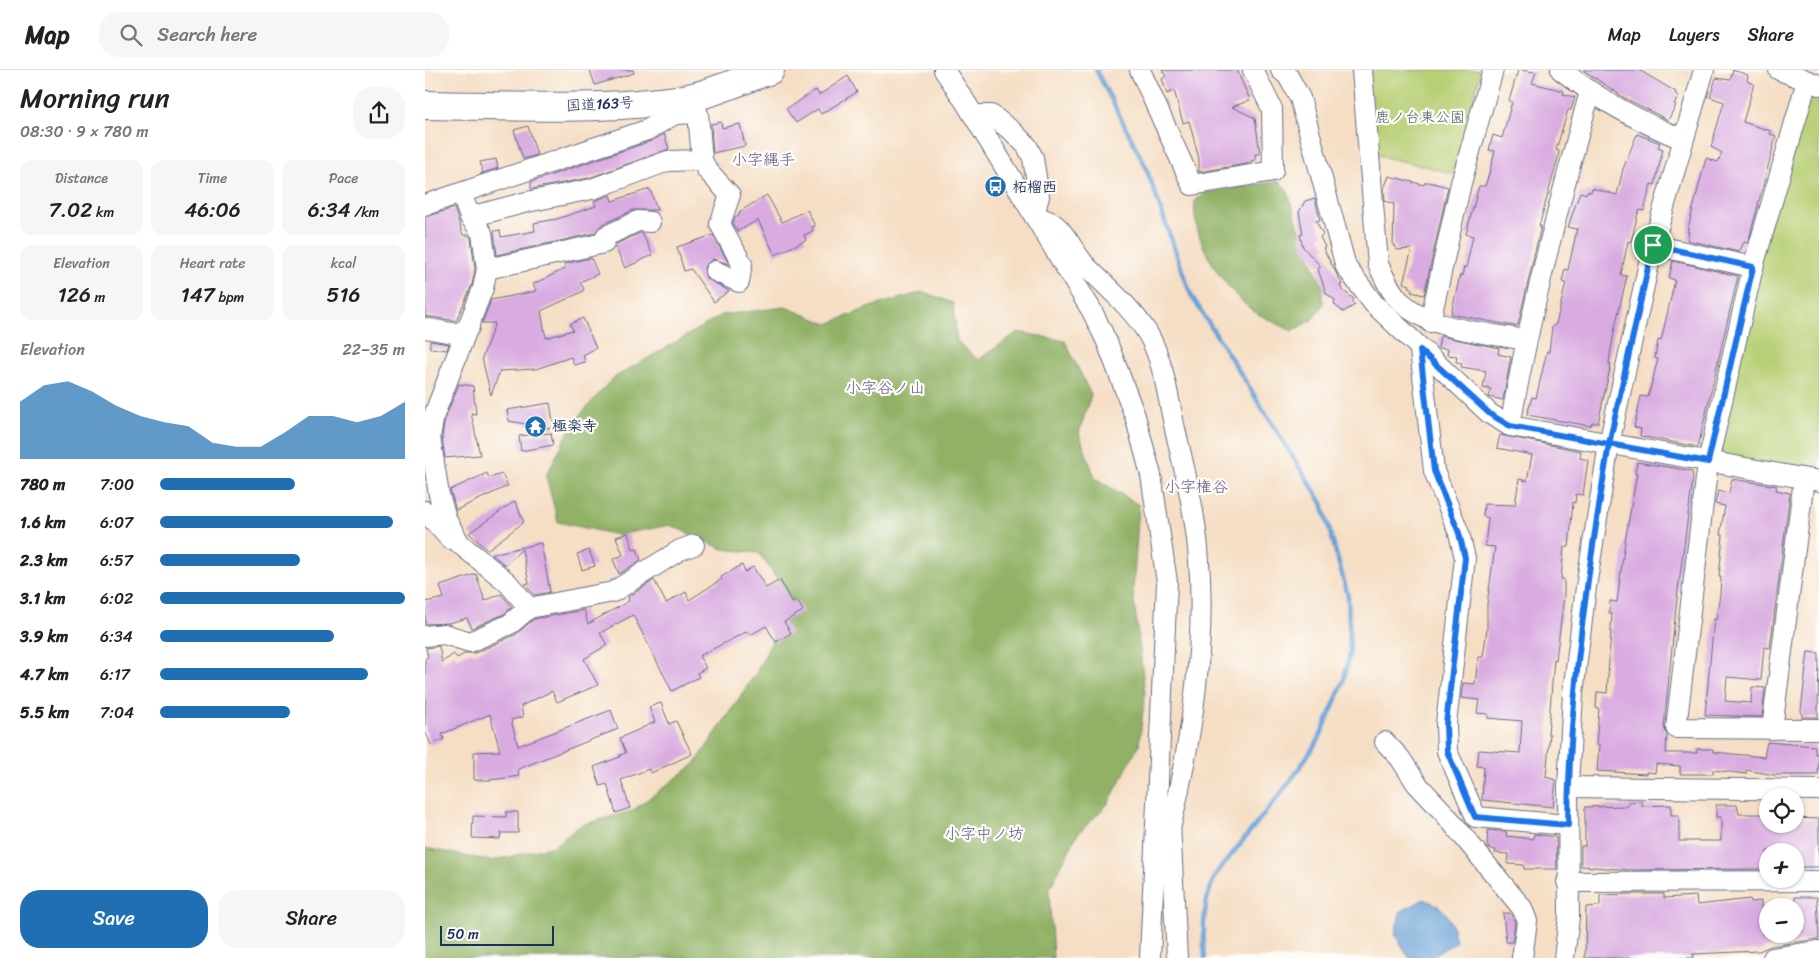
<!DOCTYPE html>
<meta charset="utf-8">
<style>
:root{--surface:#fff;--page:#f6f6f6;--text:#222;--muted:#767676;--line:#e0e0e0;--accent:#1f6fb2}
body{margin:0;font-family:Sriracha,"Klee One",sans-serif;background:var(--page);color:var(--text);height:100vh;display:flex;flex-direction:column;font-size:19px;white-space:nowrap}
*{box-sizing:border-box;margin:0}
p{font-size:16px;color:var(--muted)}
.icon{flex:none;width:28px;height:28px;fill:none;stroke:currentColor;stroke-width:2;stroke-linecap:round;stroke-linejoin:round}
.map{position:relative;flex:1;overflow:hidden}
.details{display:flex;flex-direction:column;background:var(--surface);width:425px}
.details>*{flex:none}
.tools{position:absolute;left:1334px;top:718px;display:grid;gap:10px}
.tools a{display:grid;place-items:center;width:45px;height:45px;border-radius:50%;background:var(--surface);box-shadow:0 1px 4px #0004;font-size:25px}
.scale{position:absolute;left:15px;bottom:12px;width:114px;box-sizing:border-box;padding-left:5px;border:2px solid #1b2f5e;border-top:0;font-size:14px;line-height:18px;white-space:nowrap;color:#1b2f5e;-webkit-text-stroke:4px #fdfcf7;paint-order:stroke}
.pin{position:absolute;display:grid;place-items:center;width:42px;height:42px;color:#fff;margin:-21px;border:2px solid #fff;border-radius:50%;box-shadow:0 1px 5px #0007}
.round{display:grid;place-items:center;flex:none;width:52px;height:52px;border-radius:20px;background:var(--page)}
.head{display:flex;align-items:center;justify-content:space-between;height:85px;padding:0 20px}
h1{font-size:28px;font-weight:600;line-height:38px}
.figures{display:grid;grid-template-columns:repeat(3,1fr);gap:8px;height:85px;padding:5px 20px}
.figures div{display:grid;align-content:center;border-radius:12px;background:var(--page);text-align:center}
.figures b{font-size:21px;font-weight:600}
.figures small{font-size:14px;font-weight:400}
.figures p{font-size:14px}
.chart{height:140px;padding:10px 20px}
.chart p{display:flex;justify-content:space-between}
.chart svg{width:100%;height:90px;margin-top:5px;fill:var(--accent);opacity:.7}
.button{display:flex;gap:10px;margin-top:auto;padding:10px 20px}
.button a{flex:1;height:58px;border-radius:20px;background:var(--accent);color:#fff;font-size:20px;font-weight:600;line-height:58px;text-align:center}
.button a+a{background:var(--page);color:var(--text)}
ul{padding:0 20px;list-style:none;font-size:16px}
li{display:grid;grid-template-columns:80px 60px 1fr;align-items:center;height:38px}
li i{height:12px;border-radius:6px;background:var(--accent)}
header{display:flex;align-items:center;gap:30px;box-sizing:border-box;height:70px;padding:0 25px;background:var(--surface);border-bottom:1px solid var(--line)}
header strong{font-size:24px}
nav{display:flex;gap:28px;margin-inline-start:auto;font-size:18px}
.search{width:350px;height:45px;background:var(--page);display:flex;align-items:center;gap:12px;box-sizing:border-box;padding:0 18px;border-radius:20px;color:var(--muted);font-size:19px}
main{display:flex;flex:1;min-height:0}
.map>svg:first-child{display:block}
</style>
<header>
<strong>Map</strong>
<div class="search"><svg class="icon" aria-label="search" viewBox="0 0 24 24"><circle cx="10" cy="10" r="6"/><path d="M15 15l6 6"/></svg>Search here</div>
<nav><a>Map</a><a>Layers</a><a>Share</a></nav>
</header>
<main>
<section class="details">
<div class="head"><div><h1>Morning run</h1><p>08:30 · 9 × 780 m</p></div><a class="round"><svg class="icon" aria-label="share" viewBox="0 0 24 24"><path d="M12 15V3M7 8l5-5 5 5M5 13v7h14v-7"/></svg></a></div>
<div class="figures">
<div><p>Distance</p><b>7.02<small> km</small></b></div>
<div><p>Time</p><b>46:06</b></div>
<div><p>Pace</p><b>6:34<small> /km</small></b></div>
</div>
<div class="figures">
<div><p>Elevation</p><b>126<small> m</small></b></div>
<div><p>Heart rate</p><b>147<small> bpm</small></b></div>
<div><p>kcal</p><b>516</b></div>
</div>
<div class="chart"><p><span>Elevation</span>22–35 m</p>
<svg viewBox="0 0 160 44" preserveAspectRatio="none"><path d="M0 44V16L10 8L20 6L30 11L40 18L50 23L60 26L70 28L80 36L90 38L100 38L110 31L120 23L130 23L140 26L150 23L160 16V44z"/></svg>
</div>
<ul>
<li><b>780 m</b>7:00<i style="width:55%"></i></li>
<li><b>1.6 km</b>6:07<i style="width:95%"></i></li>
<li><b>2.3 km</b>6:57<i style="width:57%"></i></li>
<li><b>3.1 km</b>6:02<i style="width:100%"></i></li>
<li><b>3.9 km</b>6:34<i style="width:71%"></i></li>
<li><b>4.7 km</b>6:17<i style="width:85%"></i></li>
<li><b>5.5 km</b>7:04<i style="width:53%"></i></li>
</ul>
<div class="button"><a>Save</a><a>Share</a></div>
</section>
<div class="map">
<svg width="1394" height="888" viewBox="0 0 1394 888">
<rect width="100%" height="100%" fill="#fdfcf7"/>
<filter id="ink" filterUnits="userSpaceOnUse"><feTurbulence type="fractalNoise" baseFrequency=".02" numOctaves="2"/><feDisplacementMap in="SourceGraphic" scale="10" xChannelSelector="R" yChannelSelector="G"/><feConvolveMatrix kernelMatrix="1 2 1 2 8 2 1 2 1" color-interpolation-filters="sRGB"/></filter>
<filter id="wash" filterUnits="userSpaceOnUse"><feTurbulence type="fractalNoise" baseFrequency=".0096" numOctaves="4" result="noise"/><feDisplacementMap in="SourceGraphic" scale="20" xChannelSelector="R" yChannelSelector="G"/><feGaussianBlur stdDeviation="1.12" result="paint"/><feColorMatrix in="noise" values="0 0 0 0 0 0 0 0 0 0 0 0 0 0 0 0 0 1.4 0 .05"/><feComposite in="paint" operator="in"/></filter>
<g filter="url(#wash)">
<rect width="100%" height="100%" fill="#f5dec4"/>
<g fill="#b7cf74" stroke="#697f69">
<polygon points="940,0 1056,0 1030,104 952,85"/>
<polygon points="1393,24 1394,24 1394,406 1301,389 1294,375 1331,200 1382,29"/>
</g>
<g fill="#91b266" stroke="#567062">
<path d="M854,111L862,120L880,176L898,217V235L888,249L867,261C854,254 835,247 823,237C795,212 766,169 770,131L779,123Z"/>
<polygon points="498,222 528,233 532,271 553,290 593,262 640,271 666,325 654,363 670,408 714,435 708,522 720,623 714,675 683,734 652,765 624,820 628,888 0,888 0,778 66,791 129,776 156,755 207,741 270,694 331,603 367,531 334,483 298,479 245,455 192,465 133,452 121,406 148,353 187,309 297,245 360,237 403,254 445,237"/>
</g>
<path fill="#67a1d7" stroke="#41689a" d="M999,829C1022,838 1026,847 1031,872L1006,887L984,888L970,864L975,842Z"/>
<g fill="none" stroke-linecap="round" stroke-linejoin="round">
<path stroke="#67a1d7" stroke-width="4.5" d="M671,0L720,95L766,225L897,433L923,526L925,581L918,613L894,669L864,713L791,804C778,830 777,859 780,888"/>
</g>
<g id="blocks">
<g fill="#d9abe1">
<polygon points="165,0 208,0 209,3 170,15"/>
<polygon points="737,0 812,0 825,30 807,37 830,48 835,84 830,84 831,89 821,94 774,102 774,89 764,51 758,53 749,20 742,24 737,9 741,6"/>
<polygon points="1093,0 1111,2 1107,13 1139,21 1138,24 1150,27 1146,40 1143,40 1131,80 1134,81 1133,88 1114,156 1116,156 1093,255 1089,256 1026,244 1035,205 1037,206 1039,197 1041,198 1048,166 1041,164 1054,116 1060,116 1064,104 1070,81 1064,80 1068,65 1077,68 1087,32 1084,31"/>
<polygon points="1158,0 1214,0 1251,22 1250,24 1254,26 1249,34 1251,35 1243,50 1198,27"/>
<polygon points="1308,0 1323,5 1322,11 1329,14 1318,52 1346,61 1345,64 1351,66 1323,173 1319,172 1314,182 1262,170 1264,162 1262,162 1281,88 1293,92 1297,83 1286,77 1299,32 1285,27 1291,8 1305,10"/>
<polygon points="423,6 432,22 396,44 393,39 371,53 361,39 391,20 394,25"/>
<polygon points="296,52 297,58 315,54 320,76 288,83 286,54"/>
<polygon points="103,56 112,85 98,89 89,60"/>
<polygon points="239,64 244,79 164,108 106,119 106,112 226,71"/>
<polygon points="1212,64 1235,73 1233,77 1238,79 1230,115 1226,114 1219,141 1215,140 1213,143 1206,172 1203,171 1196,205 1202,206 1190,257 1185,285 1184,294 1186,294 1173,353 1167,353 1166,356 1102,345 1107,327 1111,328 1122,281 1124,282 1127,257 1131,254 1141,213 1137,212 1140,199 1143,200 1152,159 1143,157 1155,122 1161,124 1162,121 1166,122 1167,118 1192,125 1198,99"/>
<polygon points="71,89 73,98 55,104 58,103 55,92"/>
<polygon points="964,106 999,115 1000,112 1004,112 1023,117 999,225 986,222 987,218 984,217 985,215 978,213 987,179 971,180 971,176 968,176 969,134 960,131 959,119"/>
<polygon points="225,119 232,140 208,140 176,155 170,163 72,185 69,161 75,160 76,167 110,161 109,153 132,149 171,136 169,131 185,125 187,131"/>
<polygon points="342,125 357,152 382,140 390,156 387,157 388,161 379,165 381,170 350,185 333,150 313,161 308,153 310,147 315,144 314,142"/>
<polygon points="890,128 895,150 891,151 898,164 895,167 900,177 898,178 917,214 915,215 917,220 929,229 927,232 930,235 918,242 909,234 910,230 901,223 893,199 896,197 878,177 875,165 878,164 874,142 880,131"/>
<polygon points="29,138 38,165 43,165 46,168 50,199 47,215 31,251 0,246 0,147"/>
<polygon points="215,163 217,163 228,185 200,198 190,177 191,174"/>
<polygon points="288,165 304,194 288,189 279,197 281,208 304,221 289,232 266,199 259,201 252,177"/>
<polygon points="166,188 173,204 155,212 159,219 157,222 116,241 121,268 148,260 145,254 158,248 171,278 158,285 160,292 149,295 146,287 111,299 75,301 66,325 57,288 70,253 57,253 66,230 111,221 108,214 140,199 139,194"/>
<polygon points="1248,191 1313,206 1273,377 1215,366 1216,359 1209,357 1216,326 1223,327 1233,289 1230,288 1233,270 1236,271 1250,210 1244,208"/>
<polygon points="1015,266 1074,278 1073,284 1086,287 1078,330 1064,327 1066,319 1058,318 1061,301 1036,297 1037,293 1031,292 1032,286 1022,285 1023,279 1013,278"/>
<polygon points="5,271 24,274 22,280 5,278"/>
<polygon points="34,314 48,316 51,344 46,343 55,385 20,388 17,367 20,348"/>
<polygon points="125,333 129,359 84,351 82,340"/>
<polygon points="126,363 128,375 96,381 94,366"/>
<polygon points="1075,365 1156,381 1155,388 1163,390 1158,425 1151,424 1150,433 1148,432 1144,477 1139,477 1136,509 1139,509 1139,526 1131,590 1129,589 1123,664 1125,664 1121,707 1131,710 1128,737 1057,730 1059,697 1052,696 1054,680 1095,683 1097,651 1063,648 1063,644 1052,643 1054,630 1036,628 1038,613 1050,614 1053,587 1058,587 1062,558 1062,534 1070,477 1060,476 1063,448 1058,446 1059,434 1090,435 1094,409 1102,411 1107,385 1072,378"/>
<polygon points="1212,392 1267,401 1268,408 1252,528 1239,657 1242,665 1241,683 1272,683 1272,679 1288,679 1288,682 1339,687 1342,672 1390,676 1390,684 1394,684 1393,705 1349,705 1321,700 1321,704 1288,700 1288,704 1255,704 1255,696 1231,694 1230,703 1221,702 1221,704 1172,701 1174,675 1171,675 1174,639 1171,638 1172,622 1182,623 1187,543 1184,543 1185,531 1192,532 1200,471 1212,404 1210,404"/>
<polygon points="62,403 64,408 77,404 83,416 31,440 25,420"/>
<polygon points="1307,409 1352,416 1351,420 1365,423 1345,578 1339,577 1336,610 1302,607 1300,631 1326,633 1327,617 1340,618 1337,647 1280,645 1289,549 1291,550 1295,524 1296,507 1294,507 1298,465 1295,465 1300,436 1290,434 1293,421 1304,423"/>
<polygon points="90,431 99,452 62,480 44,463"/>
<polygon points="203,463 208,480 212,479 216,490 194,504 188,489 198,485 191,467"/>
<polygon points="116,473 125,522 109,525 100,514 104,513 97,479 80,495 67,484"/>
<polygon points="164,480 170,496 157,500 152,484"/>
<polygon points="317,495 320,502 328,497 341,518 355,510 367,533 372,530 378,541 359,552 366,563 351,572 341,556 325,565 323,562 319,563 274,586 281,598 272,603 274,607 247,621 208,545 175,563 182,575 159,589 173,615 132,632 127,621 96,636 98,647 86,650 93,676 186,640 193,659 93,699 94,706 66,710 49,710 49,682 75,681 65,644 17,664 19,669 6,675 0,660 0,589 3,587 1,578 14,576 17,592 29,584 32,588 41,583 50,583 90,565 109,549 159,540 163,554 204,531 203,527 229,510 241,533 261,522 264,530 297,509 296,507"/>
<polygon points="51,504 60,531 76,524 87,537 79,544 47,558 42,548 24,553 0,554 0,532 19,528 15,516"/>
<polygon points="1383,582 1394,583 1393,647 1377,647 1376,640"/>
<polygon points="236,633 244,654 251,651 267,684 226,703 224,699 196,710 205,738 191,743 182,714 175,716 169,697 195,687 195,685 201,683 195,668 230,652 224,637"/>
<polygon points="1217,731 1217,736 1246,735 1246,745 1254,745 1254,771 1296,771 1296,747 1291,747 1291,735 1312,735 1314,744 1342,744 1342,754 1370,754 1370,748 1394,749 1394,797 1370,797 1370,781 1342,781 1342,794 1340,794 1340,799 1205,800 1156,796 1156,776 1160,776 1160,737 1203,736 1203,732"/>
<polygon points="81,742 93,742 93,763 76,763 75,769 47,768 48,746 81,747"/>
<polygon points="1063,760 1082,762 1081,766 1108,769 1109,764 1131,767 1132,799 1099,799 1099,795 1083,794 1084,784 1070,783 1071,780 1064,779 1062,774"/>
<polygon points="1205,824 1239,824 1239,828 1271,826 1272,835 1325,829 1326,832 1336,831 1337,864 1370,864 1370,827 1392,827 1394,869 1346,876 1334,881 1268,884 1269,888 1160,888 1161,837 1175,836 1175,825"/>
<polygon points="1078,843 1085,843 1090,852 1087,872 1081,872"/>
</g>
</g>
</g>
<g filter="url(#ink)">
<use href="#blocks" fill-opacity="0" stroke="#676c82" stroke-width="1"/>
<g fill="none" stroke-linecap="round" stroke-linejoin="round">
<defs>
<g id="minor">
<polyline points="519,0 541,33 667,241 682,272 710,346 726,405 742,512 725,888"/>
<polyline points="715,0 767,115 848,101 847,39 828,0"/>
<polyline points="856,0 863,6 875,28 921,197 949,234 1065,344 1085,356 1394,411"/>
<path d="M937,0L953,194C959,207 966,223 977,233C1009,261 1059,262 1100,270"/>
<path d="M1136,0C1173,29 1213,51 1257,69"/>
<polyline points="1354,0 1394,15"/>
<polyline points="1382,11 1328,197 1283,392 1251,658 1394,659"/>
<path d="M549,45H566L587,61L602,76L608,88L614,126L609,146C615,148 625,150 630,155C643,166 650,185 662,197C683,218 707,238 723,264C739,292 743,328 750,359C759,397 769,438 773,478C782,572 767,667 745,759"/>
<polyline points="277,90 282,100 305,125 295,154 317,194 314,212 290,201"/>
<polyline points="36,123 45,147 57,163 62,199 58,218 9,345 5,367 14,425 22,451 35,474 82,512 104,538"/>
<polyline points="0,135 222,60 250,44 257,34"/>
<polyline points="45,147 102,132 167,119 243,91 277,90 273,43 250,44"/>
<polyline points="1228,175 1328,197"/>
<polyline points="62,199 179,173 181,166 213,151 225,152"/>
<polyline points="1005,252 1036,113 1068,0"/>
<polyline points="0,258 33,264 44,257"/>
<polyline points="995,280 1009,401 1034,463 1040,488 1021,654 1022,681 1051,747 1143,755"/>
<path d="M1085,356C1105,243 1134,133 1165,22"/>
<polyline points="0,441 25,469"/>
<polyline points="0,566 19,564 45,572 85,554 104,538 188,522 255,480 269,475"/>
<polyline points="1347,659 1379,409"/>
<polyline points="960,672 975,688 992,714 1020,744 1097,838 1102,851 1097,888"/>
<polyline points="1143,717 1394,720"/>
<polyline points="745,753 752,888"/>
<polyline points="1142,812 1394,811"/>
<polyline points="1139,888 1144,847 1143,717 1148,623 1161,517 1184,374 1228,175 1279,0"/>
<polyline points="1348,888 1394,881"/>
</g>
<path id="highway" d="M0,35C85,36 174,41 258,29C284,25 319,9 345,0"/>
</defs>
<use href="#minor" stroke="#676c82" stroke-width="22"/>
<use href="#highway" stroke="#676c82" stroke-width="30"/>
<use href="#minor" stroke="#fff" stroke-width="20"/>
<use href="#highway" stroke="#fff" stroke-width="28"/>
</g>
</g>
<g fill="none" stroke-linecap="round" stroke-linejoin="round" filter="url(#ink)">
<defs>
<path id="route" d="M1228,175L1184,374L1085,356L1065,344L995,280L1009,401L1034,463L1040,488L1021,654L1022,681L1050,747L1143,755C1144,626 1163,501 1184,374L1283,392L1328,197L1228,175"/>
</defs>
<use href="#route" stroke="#fff" stroke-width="10"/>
<use href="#route" stroke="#1a73e8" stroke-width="6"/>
</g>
<defs>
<symbol id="bus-disc" viewBox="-11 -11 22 22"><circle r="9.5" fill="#1f6fb2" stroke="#fdfcf7"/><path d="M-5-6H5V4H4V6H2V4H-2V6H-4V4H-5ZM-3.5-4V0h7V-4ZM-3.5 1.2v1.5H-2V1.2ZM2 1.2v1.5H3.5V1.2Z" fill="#fff"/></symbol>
<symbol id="temple-disc" viewBox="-11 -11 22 22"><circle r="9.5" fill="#1f6fb2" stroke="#fdfcf7"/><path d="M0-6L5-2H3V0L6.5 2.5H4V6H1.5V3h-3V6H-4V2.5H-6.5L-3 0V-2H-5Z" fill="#fff"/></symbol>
</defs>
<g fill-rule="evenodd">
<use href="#bus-disc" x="558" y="104" width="25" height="25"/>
<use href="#temple-disc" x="98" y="344" width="25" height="25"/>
</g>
<g text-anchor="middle" stroke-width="4.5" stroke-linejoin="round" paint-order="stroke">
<g font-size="15" fill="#1b2f5e" stroke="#fdfcf7">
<text transform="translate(175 34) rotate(-3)" y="5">国道163号</text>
</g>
<g font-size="15" fill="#4a5f65" stroke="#fdfcf7">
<text x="995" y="52">鹿ノ台東公園</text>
</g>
<g font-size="15" font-weight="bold" fill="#1b2f5e" stroke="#fdfcf7" text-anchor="start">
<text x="587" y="122">柘榴西</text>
<text x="127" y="361">極楽寺</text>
</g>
<g font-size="16" fill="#5e5a8c" stroke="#fdfcf7">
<text x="338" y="95">小字縄手</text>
<text x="460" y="323">小字谷ノ山</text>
<text x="771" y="422">小字権谷</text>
<text x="559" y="769">小字中ノ坊</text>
</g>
</g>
</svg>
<div class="tools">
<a><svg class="icon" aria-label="locate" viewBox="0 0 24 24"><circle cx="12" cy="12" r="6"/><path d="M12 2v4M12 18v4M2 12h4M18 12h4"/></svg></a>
<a>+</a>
<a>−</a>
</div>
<div class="scale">50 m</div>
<div class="pin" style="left:1228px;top:175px;background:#1e9e55"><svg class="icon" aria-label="arrive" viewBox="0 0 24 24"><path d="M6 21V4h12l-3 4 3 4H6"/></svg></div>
</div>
</main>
